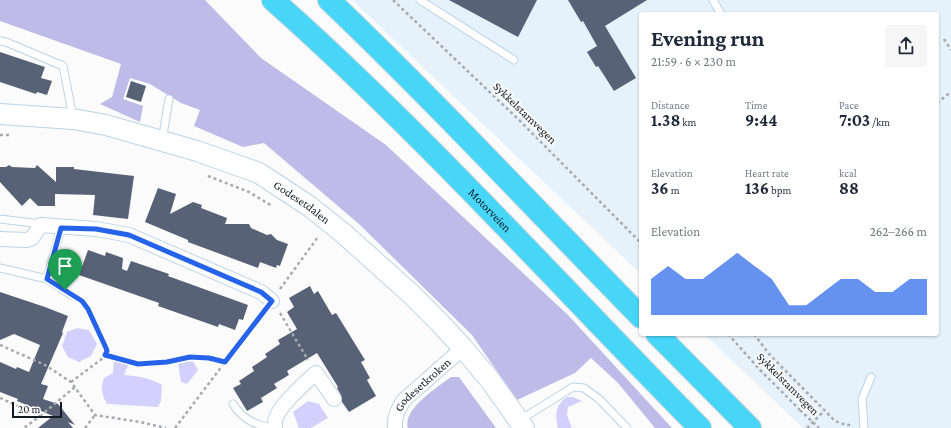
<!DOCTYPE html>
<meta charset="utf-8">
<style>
:root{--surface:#fff;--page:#f6f6f7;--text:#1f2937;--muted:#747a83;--accent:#2563eb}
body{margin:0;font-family:"Crimson Pro",serif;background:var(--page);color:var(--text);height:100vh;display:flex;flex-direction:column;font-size:15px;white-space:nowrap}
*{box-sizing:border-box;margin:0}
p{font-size:13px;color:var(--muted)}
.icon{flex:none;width:22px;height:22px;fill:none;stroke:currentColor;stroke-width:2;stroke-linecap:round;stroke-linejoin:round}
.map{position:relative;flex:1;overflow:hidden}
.panel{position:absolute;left:639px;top:12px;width:300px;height:324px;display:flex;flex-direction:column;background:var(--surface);border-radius:4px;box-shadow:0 1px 3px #0004}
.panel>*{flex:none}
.scale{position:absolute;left:12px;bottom:10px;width:50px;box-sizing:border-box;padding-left:4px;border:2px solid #131b22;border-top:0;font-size:11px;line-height:14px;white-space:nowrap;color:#131b22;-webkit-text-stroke:3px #fbfbfb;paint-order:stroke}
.pin{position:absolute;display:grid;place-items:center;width:34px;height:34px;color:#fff;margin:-41px -17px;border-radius:50% 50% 50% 0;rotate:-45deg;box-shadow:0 0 4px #0007}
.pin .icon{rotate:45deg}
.round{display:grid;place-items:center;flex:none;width:42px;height:42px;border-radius:4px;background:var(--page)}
.summary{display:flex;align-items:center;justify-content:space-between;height:68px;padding:0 12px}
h1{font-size:22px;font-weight:700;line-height:30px}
.metrics{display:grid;grid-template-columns:repeat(3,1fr);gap:6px;height:68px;padding:4px 12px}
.metrics div{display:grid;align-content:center}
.metrics b{font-size:17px;font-weight:700}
.metrics small{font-size:11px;font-weight:400}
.metrics p{font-size:11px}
.chart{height:112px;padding:8px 12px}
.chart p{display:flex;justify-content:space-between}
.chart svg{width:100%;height:72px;margin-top:4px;fill:var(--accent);opacity:.7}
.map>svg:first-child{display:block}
</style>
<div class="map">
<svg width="951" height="428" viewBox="0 0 951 428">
<rect width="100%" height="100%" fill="#fbfbfb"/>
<polygon fill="#e6f2fb" points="352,0 951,0 951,428 803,428 704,334 937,334 937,14 641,14 641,274"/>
<g fill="#d3d0fd">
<polygon points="77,328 89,330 97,344 91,356 79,362 68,357 62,346 67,332"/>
<path d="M114,360L129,363L124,375C137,376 151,378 162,385L161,401L158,407L107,404C102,395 100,388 104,378L113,373Z"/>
<polygon points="193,361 198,370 187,384 181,382 178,363"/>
<path d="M567,397H573L582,401L568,407L567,415L572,428H558C555,415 555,405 567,397Z"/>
<polygon points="308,401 319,404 328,418 311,428 299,428 293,412"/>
</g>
<g fill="#bebbe9">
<polygon points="0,0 205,0 261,58 386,145 568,315 672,428 655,428 618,383 591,358 575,373 517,400 472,335 359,224 264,143 243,147 194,126 200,110 181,103 150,84 130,78 123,99 143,106 140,122 100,104 112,97 121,64 0,21"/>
<path d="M451,377H459L496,428H408C402,409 438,387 451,377Z"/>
</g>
<g fill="#586276">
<polygon points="449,0 537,0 518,37"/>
<polygon points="568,0 647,0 605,26 636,78 614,91 598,66 596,67 587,52 597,46 583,21 581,22"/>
<polygon points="0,52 45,67 41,78 52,81 47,95 37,92 36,94 0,82"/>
<polygon points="131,81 146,86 141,102 126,97"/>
<polygon points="9,165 12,167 35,168 37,165 56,182 56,167 74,167 74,169 134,176 128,219 93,215 95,195 55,194 55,206 38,206 30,198 22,206 0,182 0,167 6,167"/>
<polygon points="158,188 176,194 170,214 193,202 202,205 201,208 227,218 225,224 249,224 251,228 267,235 271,234 277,240 288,244 280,266 277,265 276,268 260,262 258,268 188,242 188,240 145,222"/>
<polygon points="88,250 105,256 106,252 123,258 122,269 127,271 131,261 169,274 168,276 248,305 243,320 239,319 235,330 219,324 218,327 158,306 159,303 79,275"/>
<polygon points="310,286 314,294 318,291 332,315 336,313 365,360 361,362 370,378 367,380 376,396 349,412 342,402 341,395 337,388 338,387 317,353 287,371 289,375 274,384 277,388 261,398 263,402 247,411 233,388 241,384 239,381 254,371 252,367 267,357 265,354 280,344 278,340 297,329 287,312 294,307 289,298"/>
<polygon points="0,292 45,307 68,316 62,332 63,333 41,384 48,386 43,399 58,404 75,425 68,422 73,428 38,428 53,416 17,401 18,399 0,392 0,362 16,369 17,367 29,372 40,345 14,334 0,340"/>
</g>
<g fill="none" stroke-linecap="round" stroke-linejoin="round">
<defs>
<g id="lane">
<polyline points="420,0 514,60"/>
<polyline points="713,0 721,14"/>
<polyline points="0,41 6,42 63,66 73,117"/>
<polyline points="162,141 169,99"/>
<polyline points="0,219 33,223 41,225"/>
<polyline points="0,268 47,279 71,295"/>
<polyline points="47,279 61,228"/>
<path d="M233,404C243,420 257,426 275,428"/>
<polyline points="520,420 573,387 584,388 599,399 627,428"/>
<polyline points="864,428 862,399 871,377"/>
</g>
<g id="street">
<polyline points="0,239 27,240 32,238 41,225 96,229 129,235 261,292 272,301"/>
<path d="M275,428C275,426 275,424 275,422C276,408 306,382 316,373L334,399"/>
<path id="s1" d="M395,428C394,417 398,409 404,400L463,348"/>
</g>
<g id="secondary">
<path id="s2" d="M0,114L73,119L106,125L197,151L259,173L309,206L343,233L411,294L440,323L463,348L490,380L524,428"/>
</g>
<g id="highway">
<path id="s3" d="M273,0C424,134 558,284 700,428"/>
<path d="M329,0C436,102 537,211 641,317"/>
<polyline points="657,334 750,428"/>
</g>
</defs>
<use href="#lane" stroke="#bcd3e4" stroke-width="9"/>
<use href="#street" stroke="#bcd3e4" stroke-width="16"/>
<use href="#secondary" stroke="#bcd3e4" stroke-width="22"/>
<use href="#highway" stroke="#d5d6d7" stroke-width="24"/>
<g stroke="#a8aaad" stroke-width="2.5" stroke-dasharray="3 3" stroke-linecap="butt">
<polyline points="393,0 520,121 641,243"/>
<polyline points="944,39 951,50"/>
<polyline points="937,103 951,92"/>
<polyline points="0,135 12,135"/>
<polyline points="208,176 249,192 272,206"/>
<polyline points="280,289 318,237"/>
<polyline points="280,313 308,360"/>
<polyline points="728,334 760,370 800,410"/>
<polyline points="754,334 769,354 835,421 846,425 853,425"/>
<polyline points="0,345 45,365 71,382 95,415 140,422 166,428"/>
<polyline points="105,355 138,364 167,362 190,357 209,358 225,362"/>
<path d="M71,382L103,358L107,351C105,339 89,308 80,300"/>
<polyline points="0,398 40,416 24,428"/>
<polyline points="40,416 75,387"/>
<polyline points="85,428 95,415"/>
<polyline points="175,428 263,312"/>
<polyline points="807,428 824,411"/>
</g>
<use href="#lane" stroke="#fff" stroke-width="7"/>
<use href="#street" stroke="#fff" stroke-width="14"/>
<use href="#secondary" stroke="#fff" stroke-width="20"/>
<use href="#highway" stroke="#48d6f8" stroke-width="22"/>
<polyline stroke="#a8aaad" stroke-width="2.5" stroke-dasharray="3 3" stroke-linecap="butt" points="800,410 819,428"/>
</g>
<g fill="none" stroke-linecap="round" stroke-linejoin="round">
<defs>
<polygon id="route" points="61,228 96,229 129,235 261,292 272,301 225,362 209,358 190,357 167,362 138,364 105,355 107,351 106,348 88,309 82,301 47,279"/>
</defs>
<use href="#route" stroke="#fff" stroke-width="8"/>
<use href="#route" stroke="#2563eb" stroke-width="5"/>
</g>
<g text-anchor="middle" stroke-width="4" stroke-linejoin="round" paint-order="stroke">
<g font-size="12" fill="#131b22" stroke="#fbfbfb">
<text transform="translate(525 113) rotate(44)" y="4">Sykkelstamvegen</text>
<text dy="4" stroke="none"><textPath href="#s2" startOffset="319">Godesetdalen</textPath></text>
<text dy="4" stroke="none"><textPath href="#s3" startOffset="302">Motorveien</textPath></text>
<text transform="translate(788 384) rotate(45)" y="4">Sykkelstamvegen</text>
<text dy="4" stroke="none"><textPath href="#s1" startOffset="54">Godesetkroken</textPath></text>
</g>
</g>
</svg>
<div class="scale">20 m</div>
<div class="pin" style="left:65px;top:290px;background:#1e9e55"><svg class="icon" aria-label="arrive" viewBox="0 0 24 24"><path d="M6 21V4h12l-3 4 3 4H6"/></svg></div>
<section class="panel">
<div class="summary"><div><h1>Evening run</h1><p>21:59 · 6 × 230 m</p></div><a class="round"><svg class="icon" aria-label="share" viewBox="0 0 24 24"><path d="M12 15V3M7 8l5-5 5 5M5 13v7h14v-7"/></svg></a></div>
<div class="metrics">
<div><p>Distance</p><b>1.38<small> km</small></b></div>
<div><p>Time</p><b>9:44</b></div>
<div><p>Pace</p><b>7:03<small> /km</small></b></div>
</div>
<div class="metrics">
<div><p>Elevation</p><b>36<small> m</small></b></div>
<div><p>Heart rate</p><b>136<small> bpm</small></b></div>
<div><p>kcal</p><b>88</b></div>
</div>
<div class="chart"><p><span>Elevation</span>262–266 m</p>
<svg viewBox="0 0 160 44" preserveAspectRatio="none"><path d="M0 44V22L10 14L20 22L30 22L40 14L50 6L60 14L70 22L80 38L90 38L100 30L110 22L120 22L130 30L140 30L150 22L160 22V44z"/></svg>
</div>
</section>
</div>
